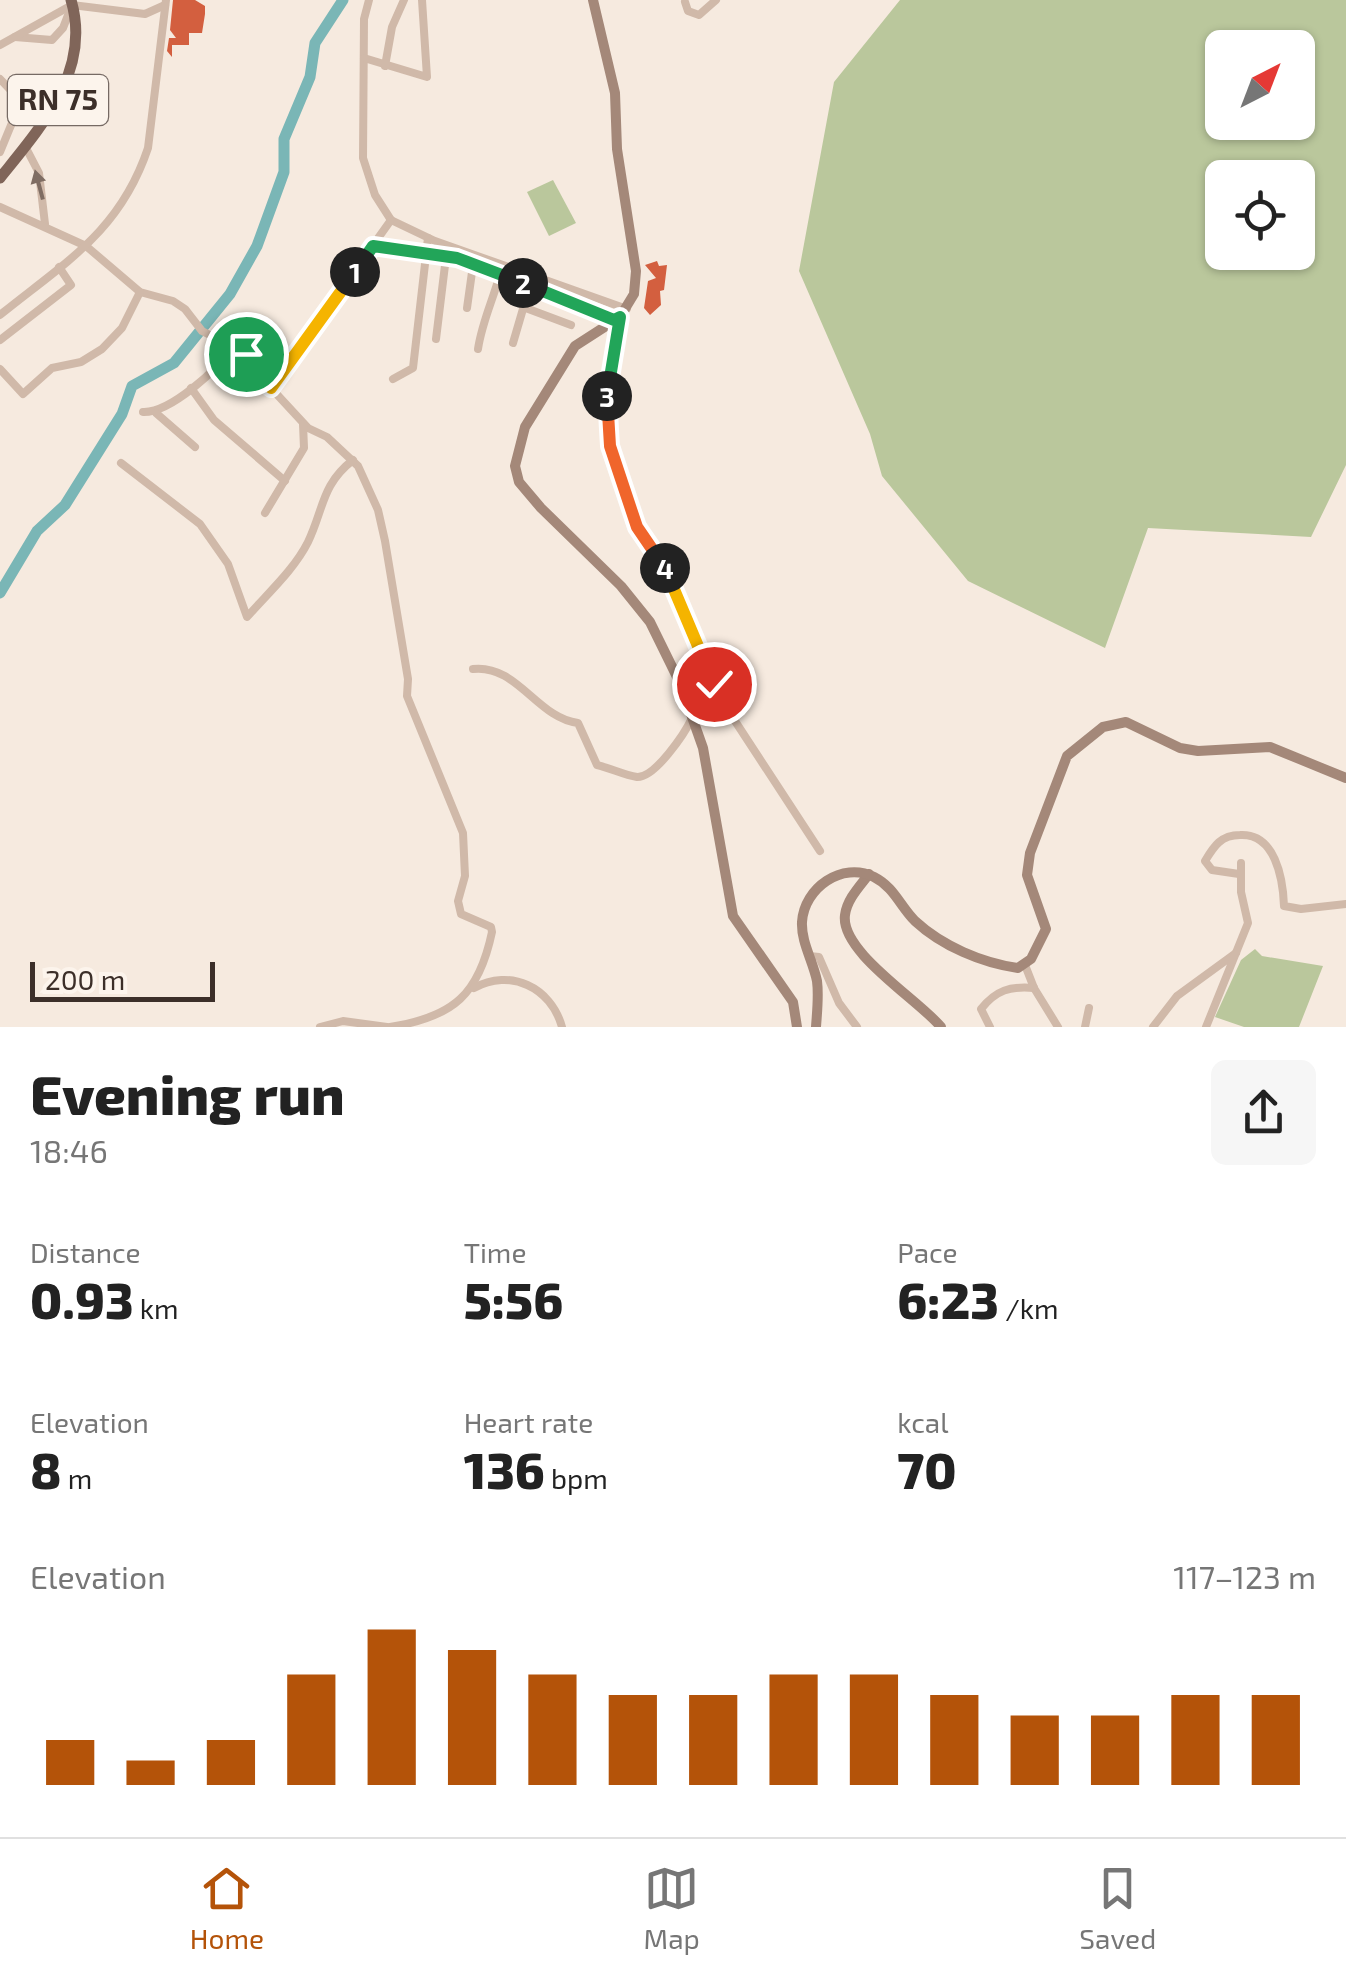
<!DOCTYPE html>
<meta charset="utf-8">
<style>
:root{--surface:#fff;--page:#f6f6f6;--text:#222;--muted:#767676;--line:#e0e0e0;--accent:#b45309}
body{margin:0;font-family:"Exo 2",sans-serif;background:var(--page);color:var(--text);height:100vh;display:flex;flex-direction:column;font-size:38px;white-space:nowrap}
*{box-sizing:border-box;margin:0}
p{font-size:32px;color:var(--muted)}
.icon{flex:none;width:55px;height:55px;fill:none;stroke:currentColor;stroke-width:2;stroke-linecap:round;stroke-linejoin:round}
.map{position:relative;height:1027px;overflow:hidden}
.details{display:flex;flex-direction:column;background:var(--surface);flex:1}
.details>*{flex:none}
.needle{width:65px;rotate:42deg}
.buttons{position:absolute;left:1205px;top:30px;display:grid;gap:20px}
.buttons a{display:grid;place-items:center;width:110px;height:110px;border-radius:15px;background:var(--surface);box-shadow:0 2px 8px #0004;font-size:50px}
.scale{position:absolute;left:30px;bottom:25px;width:185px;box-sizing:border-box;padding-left:10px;border:5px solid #3c2f29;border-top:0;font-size:28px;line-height:35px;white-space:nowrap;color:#3c2f29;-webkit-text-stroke:8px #fcf4ec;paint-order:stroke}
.pin{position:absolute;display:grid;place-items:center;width:85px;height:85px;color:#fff;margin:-42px;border:5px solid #fff;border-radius:50%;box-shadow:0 2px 10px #0007}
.km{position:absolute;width:50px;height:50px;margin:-25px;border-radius:50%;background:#222;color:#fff;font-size:28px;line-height:50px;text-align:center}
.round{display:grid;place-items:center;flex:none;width:105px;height:105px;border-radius:15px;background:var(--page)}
.overview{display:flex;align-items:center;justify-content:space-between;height:170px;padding:0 30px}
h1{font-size:55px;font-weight:800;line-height:75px}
.figures{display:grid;grid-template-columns:repeat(3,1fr);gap:15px;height:170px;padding:10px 30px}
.figures div{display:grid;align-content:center}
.figures b{font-size:50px;font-weight:800}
.figures small{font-size:28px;font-weight:400}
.figures p{font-size:28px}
.chart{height:280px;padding:20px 30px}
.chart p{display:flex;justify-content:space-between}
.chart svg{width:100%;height:180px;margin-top:10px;stroke:var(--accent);stroke-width:6}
.tabs{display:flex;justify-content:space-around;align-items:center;height:140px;border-top:2px solid var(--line);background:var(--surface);font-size:28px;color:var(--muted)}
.tabs a{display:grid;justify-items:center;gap:5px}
.tabs .current{color:var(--accent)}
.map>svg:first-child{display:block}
</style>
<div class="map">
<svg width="1346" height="1027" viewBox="0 0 1346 1027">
<rect width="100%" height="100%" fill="#f6eadf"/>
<g fill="#bac79c" fill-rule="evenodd">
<path d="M900,0H1346V465L1311,537L1148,528L1105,648L968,581L882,476L870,434L799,271L834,82ZM1222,48H1298V122H1222ZM1222,178H1298V252H1222Z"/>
<polygon points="553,180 576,223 549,236 527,192"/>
<polygon points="1255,949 1262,956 1323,966 1299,1027 1244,1027 1215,1017 1241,960"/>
</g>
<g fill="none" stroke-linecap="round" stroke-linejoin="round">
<polyline stroke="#7ab6b6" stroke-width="11" points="0,593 37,531 65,505 122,414 132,386 174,363 230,294 257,246 284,172 284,139 310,77 315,43 343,0"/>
</g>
<g fill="#d35f3f">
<polygon points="173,0 195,0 205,6 205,14 202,33 189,33 189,45 172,45 172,57 167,51 169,38 176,38 170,30"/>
<polygon points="657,261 659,266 667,265 664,290 660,291 661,305 650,315 644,308 648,281 656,278 645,265"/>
</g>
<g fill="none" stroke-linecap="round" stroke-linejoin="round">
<g stroke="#d0b9a9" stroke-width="8">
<polyline points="369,0 364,19 363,158 375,195 391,220"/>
<polyline points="685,2 688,11 699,15 716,0"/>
<polyline points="15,37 52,40 63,28 72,5"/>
<polyline points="0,45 72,5 145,14 165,5"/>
<polyline points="364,58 427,77 422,0"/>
<polyline points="385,66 392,27 404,0"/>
<polyline points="0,79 21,101 0,152"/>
<polyline points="26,148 39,173 45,224"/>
<path d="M0,207L86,246L140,292L173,301L185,309L202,331L247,354L262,367L271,388L308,428L327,437L358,466L378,510L385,541L408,679L407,696L463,833L465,876L458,901L461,914L491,927L492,932C479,994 454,1017 390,1027"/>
<polyline points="391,220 435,241 627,309"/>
<polyline points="373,247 457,258 614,320"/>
<polyline points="523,307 571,325"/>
<polyline points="467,308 473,265"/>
<path d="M0,315C64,263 120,232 148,148L166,0"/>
<polyline points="620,317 605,405 610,446 637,527 670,576 697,647 735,721 820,851"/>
<polyline points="436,339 446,257"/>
<polyline points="0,340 71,285 59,267"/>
<polyline points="513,343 530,285"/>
<path d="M478,349C482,322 493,300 500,274"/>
<polyline points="0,369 23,394 52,368 81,362 102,349 122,328 140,292"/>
<polyline points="393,379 413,368 428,238"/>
<polyline points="191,388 214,420 285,481"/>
<polyline points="271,388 391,220"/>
<path d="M143,412C170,413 219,369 233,346"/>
<polyline points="156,413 195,447"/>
<path d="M121,463L200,524L228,564L247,617C267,594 294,570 308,542C324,509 321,485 353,460"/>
<polyline points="265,513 304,448 303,424"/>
<path d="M473,669C517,664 537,718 578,723L597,765C610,768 624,775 637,777C655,778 685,733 692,718"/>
<path d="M1239,874L1212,870L1205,861C1214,846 1221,835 1240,835C1275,833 1283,878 1284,906L1301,909L1346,904"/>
<polyline points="809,956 819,957 839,1003 857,1027"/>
<polyline points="1025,965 1034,988 1058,1027"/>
<path d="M474,988C510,968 551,987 562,1027"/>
<polyline points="320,1027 343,1021 387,1027"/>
<path d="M990,1027L981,1009C996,990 1010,986 1034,988"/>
<polyline points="1085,1027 1089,1008"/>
<polyline points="1153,1027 1177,996 1236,953"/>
<polyline points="1206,1027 1248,923 1241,892 1241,863"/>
</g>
<g stroke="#a48879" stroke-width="10">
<polyline points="593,0 615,93 617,149 636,271 634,294 620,317 575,346 525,427 515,466 519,482 541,508 621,586 650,622 680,683 703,748 733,916 793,1002 797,1027"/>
<path d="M869,874C860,886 847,899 845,915C840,952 919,1000 941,1027"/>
<path d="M816,1027C817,1012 819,996 817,981C813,961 801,942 802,922C804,888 842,861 874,877C894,887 900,906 915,921C942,946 982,963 1018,968L1031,959L1046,929L1027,875L1030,853L1067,756L1103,727L1126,722L1180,748L1198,751L1270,747L1346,778"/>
</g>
<path stroke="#806559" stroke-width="11" d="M0,178C41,127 92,71 71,0"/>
</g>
<defs><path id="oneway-solid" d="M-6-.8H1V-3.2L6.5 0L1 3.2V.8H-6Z" transform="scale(2.5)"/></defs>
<use fill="#7f6d63" href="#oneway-solid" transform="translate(39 185) rotate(-105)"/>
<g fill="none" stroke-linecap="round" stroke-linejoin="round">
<defs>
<polyline id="split-1" points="246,354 262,367 271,388 355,272"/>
<polyline id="split-2" points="355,272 373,246 457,258 523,283"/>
<polyline id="split-3" points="523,283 614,320 620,317 607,396"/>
<polyline id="split-4" points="607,396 610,446 637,527 665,568"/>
<polyline id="split-5" points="665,568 714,684"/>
</defs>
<use href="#split-1" stroke="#fff" stroke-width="20"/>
<use href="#split-2" stroke="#fff" stroke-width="20"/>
<use href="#split-3" stroke="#fff" stroke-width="20"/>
<use href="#split-4" stroke="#fff" stroke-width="20"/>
<use href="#split-5" stroke="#fff" stroke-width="20"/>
<use href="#split-1" stroke="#f5b400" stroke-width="12"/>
<use href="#split-2" stroke="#22a559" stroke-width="12"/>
<use href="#split-3" stroke="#22a559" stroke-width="12"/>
<use href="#split-4" stroke="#f0652b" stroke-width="12"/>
<use href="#split-5" stroke="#f5b400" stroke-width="12"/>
</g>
<g text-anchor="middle" stroke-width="9" stroke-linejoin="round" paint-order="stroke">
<rect fill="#fcf4ec" stroke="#766a64" stroke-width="2.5" x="8" y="75" width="100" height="50" rx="8"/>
<g font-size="30" font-weight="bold" fill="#3c2f29">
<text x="58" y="110">RN 75</text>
</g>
</g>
</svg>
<div class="buttons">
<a><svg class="needle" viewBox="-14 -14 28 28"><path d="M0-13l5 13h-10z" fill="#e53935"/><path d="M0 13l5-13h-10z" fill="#767676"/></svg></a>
<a><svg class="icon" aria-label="locate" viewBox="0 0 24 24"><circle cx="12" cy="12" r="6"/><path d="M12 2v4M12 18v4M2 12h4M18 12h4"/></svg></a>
</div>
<div class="scale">200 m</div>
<div class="pin" style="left:246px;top:354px;background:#1e9e55"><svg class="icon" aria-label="arrive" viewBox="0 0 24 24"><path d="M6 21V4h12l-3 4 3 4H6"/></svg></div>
<div class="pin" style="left:714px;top:684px;background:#d93025"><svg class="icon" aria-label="check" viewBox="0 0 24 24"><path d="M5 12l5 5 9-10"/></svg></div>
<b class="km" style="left:355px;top:272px">1</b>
<b class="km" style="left:523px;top:283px">2</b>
<b class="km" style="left:607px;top:396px">3</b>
<b class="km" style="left:665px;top:568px">4</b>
</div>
<section class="details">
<div class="overview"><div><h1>Evening run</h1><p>18:46</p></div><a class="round"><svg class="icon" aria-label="share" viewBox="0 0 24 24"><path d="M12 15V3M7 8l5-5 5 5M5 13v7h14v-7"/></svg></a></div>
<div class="figures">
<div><p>Distance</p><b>0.93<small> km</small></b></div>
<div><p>Time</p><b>5:56</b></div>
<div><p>Pace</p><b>6:23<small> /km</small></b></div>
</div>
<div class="figures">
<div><p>Elevation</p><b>8<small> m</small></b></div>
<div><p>Heart rate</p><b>136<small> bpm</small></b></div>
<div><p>kcal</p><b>70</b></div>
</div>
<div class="chart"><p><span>Elevation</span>117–123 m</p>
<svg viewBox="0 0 160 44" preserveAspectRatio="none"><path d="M5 44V33M15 44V38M25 44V33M35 44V17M45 44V6M55 44V11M65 44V17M75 44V22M85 44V22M95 44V17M105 44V17M115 44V22M125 44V27M135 44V27M145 44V22M155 44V22"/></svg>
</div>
</section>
<nav class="tabs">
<a class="current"><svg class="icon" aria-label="home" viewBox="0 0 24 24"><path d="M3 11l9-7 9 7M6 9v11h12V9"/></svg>Home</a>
<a><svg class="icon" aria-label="map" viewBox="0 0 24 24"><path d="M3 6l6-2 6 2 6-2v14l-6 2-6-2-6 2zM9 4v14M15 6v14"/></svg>Map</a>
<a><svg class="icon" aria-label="saved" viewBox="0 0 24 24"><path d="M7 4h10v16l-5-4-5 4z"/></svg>Saved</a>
</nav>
